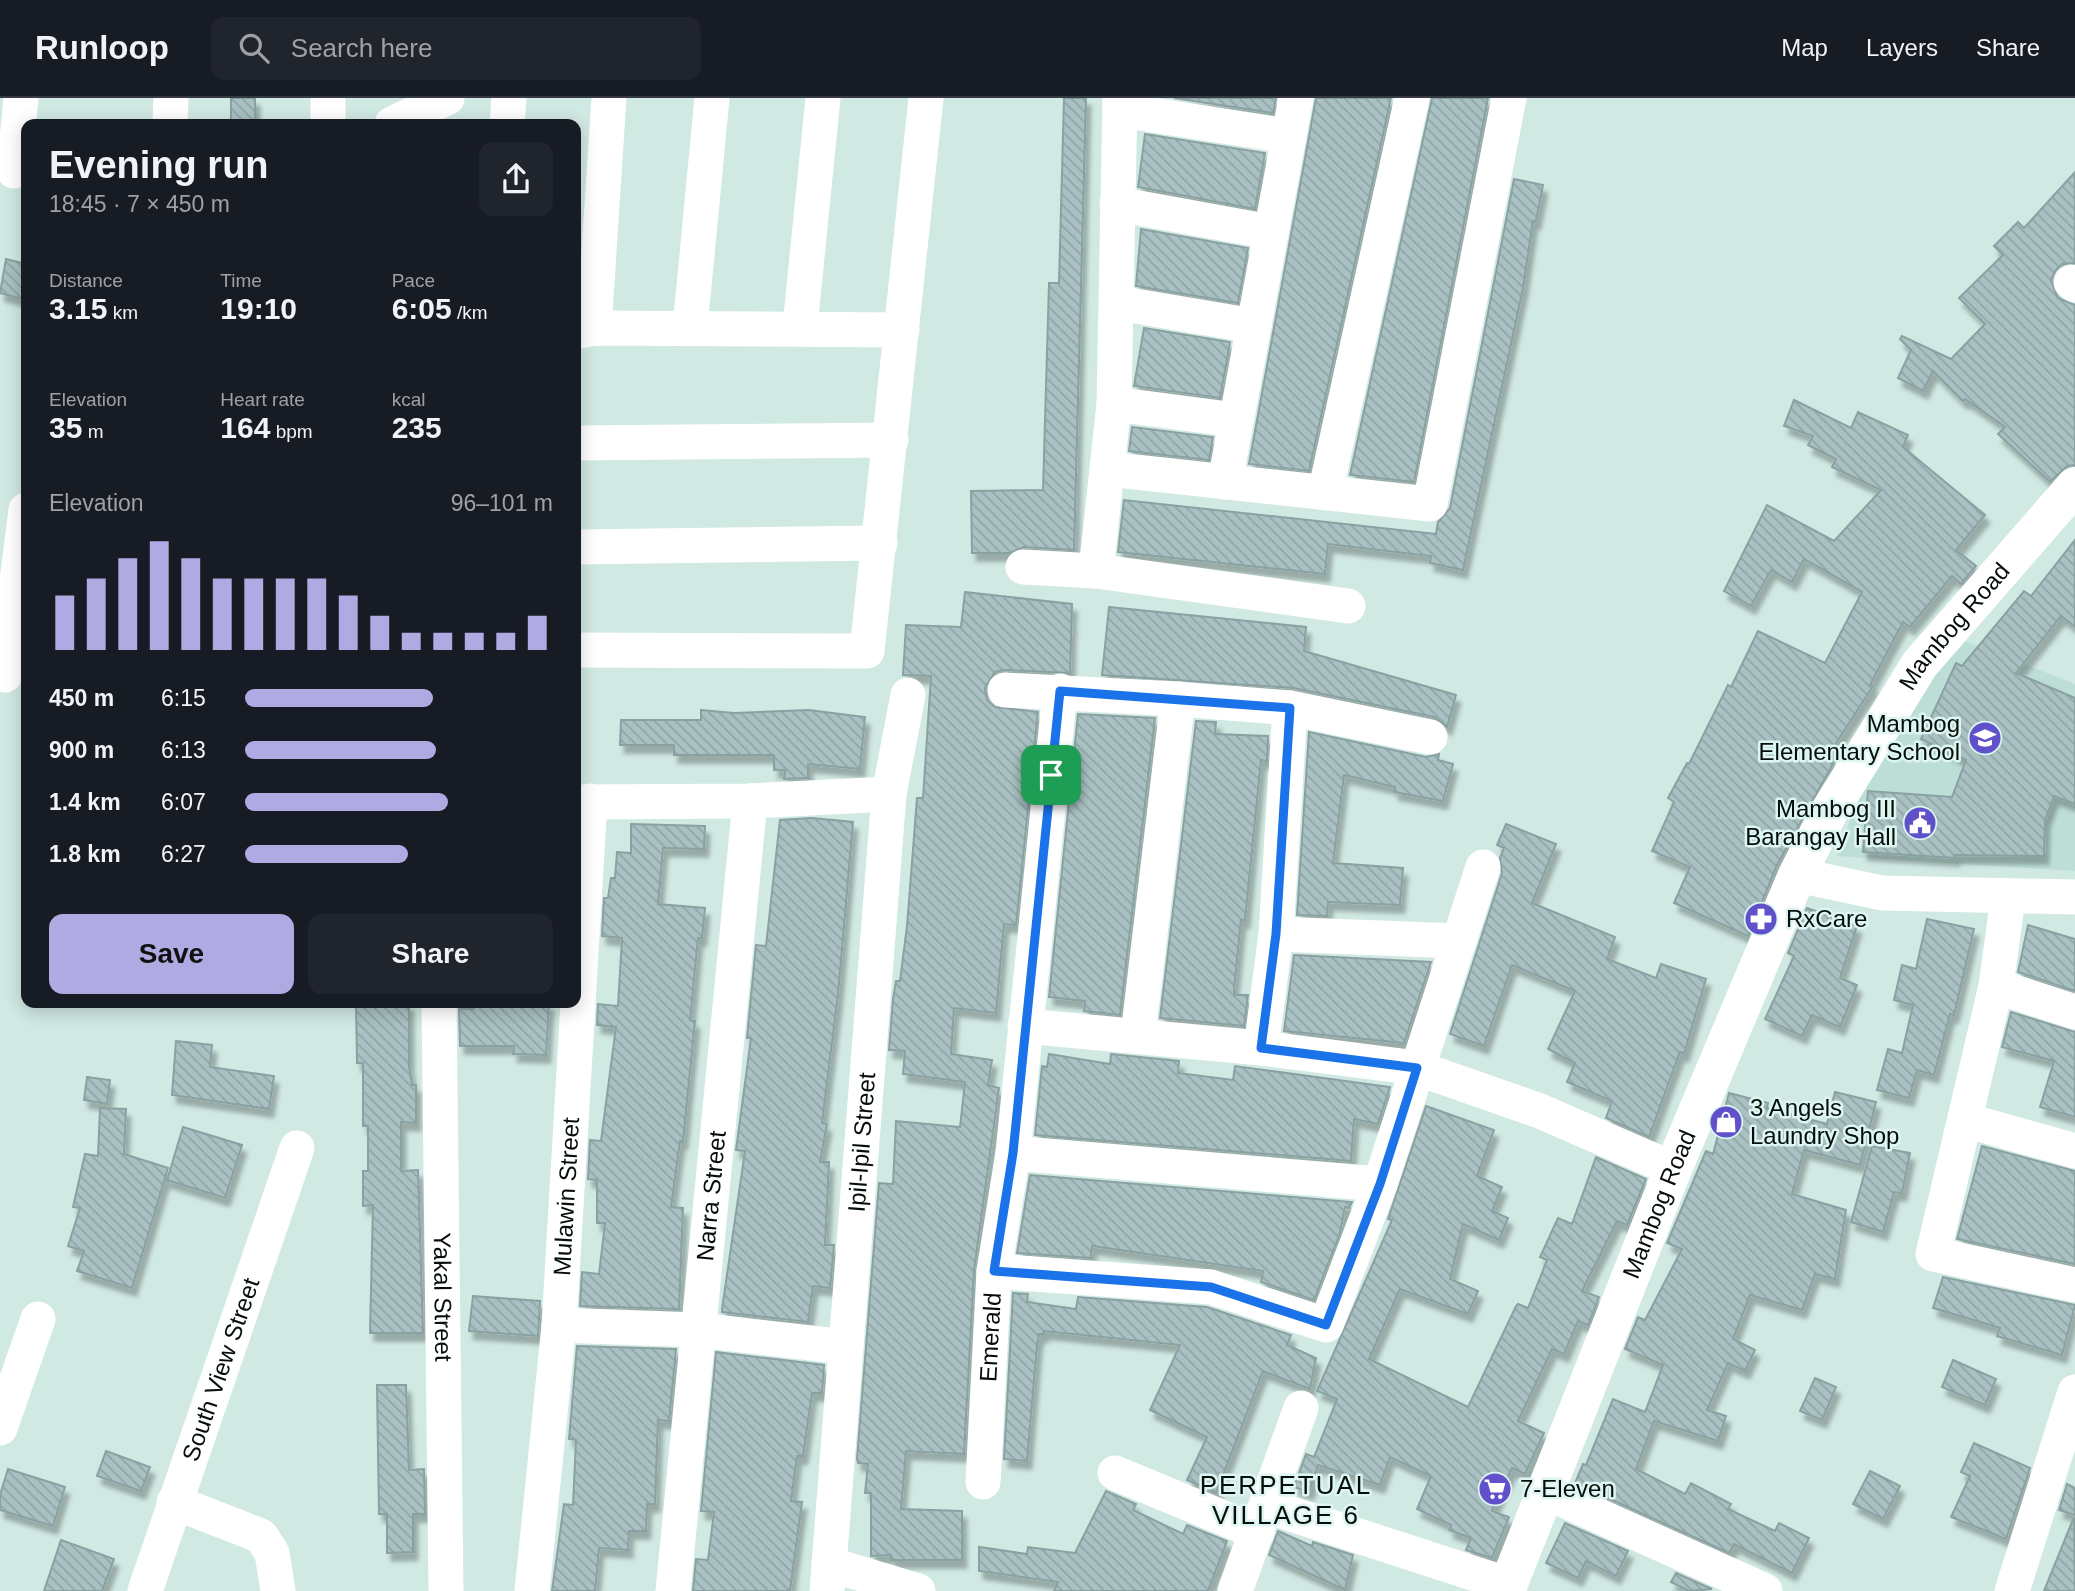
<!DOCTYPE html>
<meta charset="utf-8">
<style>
:root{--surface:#171b24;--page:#20242c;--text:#f1f3f6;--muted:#9ea1a6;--line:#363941;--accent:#b0aae2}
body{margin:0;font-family:Helvetica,sans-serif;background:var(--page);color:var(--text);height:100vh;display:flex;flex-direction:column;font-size:26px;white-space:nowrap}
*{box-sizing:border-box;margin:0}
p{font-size:23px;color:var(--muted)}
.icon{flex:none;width:38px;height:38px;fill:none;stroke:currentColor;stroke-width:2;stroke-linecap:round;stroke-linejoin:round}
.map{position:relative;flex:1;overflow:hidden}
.drawer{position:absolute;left:21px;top:21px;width:560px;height:889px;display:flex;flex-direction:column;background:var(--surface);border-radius:14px;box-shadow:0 4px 18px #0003}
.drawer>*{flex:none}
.pin{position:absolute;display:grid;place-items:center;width:60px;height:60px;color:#fff;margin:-30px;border-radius:14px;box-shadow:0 4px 10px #0006}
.round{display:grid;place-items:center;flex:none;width:74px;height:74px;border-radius:14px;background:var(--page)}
.overview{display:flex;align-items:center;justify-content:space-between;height:119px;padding:0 28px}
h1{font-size:38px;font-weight:700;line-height:52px}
.metrics{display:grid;grid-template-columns:repeat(3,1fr);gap:10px;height:119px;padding:7px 28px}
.metrics div{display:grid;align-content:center}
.metrics b{font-size:30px;font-weight:700}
.metrics small{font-size:19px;font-weight:400}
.metrics p{font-size:19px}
.chart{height:196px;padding:14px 28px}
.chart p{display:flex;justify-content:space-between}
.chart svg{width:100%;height:126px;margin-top:7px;stroke:var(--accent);stroke-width:6}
.primary-button{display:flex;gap:14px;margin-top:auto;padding:14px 28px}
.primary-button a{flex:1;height:80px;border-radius:14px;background:var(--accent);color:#111;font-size:28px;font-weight:700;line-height:80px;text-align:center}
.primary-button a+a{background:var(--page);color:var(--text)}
ul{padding:0 28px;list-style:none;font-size:23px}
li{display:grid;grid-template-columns:112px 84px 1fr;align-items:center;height:52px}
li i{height:18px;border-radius:9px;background:var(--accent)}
header{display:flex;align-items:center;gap:42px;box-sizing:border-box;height:98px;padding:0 35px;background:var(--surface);border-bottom:2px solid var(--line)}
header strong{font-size:33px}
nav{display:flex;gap:38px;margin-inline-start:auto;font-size:24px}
.search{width:490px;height:63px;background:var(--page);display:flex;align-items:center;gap:18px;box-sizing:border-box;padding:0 24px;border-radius:14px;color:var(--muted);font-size:26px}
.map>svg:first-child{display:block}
</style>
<header>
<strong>Runloop</strong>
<div class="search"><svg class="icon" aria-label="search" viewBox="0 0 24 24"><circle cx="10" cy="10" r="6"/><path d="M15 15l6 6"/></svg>Search here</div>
<nav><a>Map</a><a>Layers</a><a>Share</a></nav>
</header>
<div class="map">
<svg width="2075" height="1493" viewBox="0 0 2075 1493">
<defs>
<pattern id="building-back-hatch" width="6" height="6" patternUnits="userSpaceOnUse" patternTransform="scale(1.75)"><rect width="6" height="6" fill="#a9c1c2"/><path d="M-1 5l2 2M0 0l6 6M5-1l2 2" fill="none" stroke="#90a5a6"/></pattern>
<filter id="shadow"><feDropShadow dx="4.5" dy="8" stdDeviation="2" flood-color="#0004"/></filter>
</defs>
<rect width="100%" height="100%" fill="#d1e9e3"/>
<polygon fill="#bdded7" points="1958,540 2075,586 2075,773 1837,758 1860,694"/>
<g fill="url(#building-back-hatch)" stroke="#8aa1a2" stroke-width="2" filter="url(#shadow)">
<rect x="231" y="0" width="24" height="26"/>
<polygon points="1064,0 1086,0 1074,452 1024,449 1010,455 972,455 971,393 1043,392 1049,185 1059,185"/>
<polygon points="1174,0 1276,0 1273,15"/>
<polygon points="1316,0 1391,0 1309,373 1249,366"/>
<polygon points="1432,0 1488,0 1414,384 1350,377"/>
<polygon points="1145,36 1265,55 1255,111 1138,89"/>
<polygon points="2075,74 2075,165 2062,166 2055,173 2051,182 2058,200 2075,207 2075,367 2067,368 2050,384 1998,336 2005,329 1965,301 1963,303 1933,273 1923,293 1898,280 1911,252 1900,241 1902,238 1951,261 1985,226 1959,200 2003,157 1994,148 2018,124 2024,130"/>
<polygon points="1514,81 1543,87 1536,123 1533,123 1523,190 1463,472 1430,465 1431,458 1328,446 1325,476 1118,454 1124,402 1436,436 1438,424 1450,410"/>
<polygon points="1141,131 1248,150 1238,205 1136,188"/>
<polygon points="6,161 26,166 26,202 0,195"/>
<polygon points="1144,230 1230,244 1220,300 1134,288"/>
<polygon points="1794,302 1851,330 1858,314 1908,337 1903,349 1985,417 1956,452 1976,468 1961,486 1952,478 1910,529 1903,524 1870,587 1873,588 1828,658 1835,662 1777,767 1748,838 1674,805 1690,769 1652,753 1674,704 1668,700 1687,665 1689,666 1728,587 1731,589 1758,533 1825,565 1862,494 1804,461 1792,484 1771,472 1751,508 1724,493 1767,407 1834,443 1881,392 1832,369 1836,361 1808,347 1813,338 1784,328"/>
<polygon points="1132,329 1213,339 1209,362 1129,353"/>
<polygon points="2075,442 2075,529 2061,518 2016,575 2075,600 2075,706 2054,698 2045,722 2044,758 1955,757 1955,760 1863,754 1868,693 1952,699 1966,662 1921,641 1956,565 1962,568 2024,493 2031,498"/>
<polygon points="965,494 1072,506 1070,575 1005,572 995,574 985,590 987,602 995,609 1038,614 1016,827 1004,826 996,915 954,910 951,956 992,962 988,987 999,990 974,1172 964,1356 906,1353 901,1411 962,1413 962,1462 891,1462 891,1457 871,1458 871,1395 865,1395 868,1366 858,1365 857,1361 879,1085 893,1086 896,1023 960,1029 965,984 903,976 905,953 889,952 893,901 896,883 900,883 907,828 917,700 923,700 931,578 903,577 906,527 961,529"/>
<polygon points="1109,509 1306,529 1304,553 1456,597 1447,629 1434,619 1294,590 1102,577"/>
<polygon points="701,612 734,615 809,612 865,619 860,671 808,666 808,680 784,681 785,672 774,672 774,657 674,657 674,647 620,647 621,622 701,622"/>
<polygon points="1078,616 1155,620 1120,917 1084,913 1085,903 1049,899"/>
<polygon points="1196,623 1216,624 1215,636 1268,638 1267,663 1261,662 1245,822 1241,822 1234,891 1234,897 1248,897 1244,928 1160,920"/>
<polygon points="1309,634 1426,659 1439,656 1438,662 1453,666 1443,703 1394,694 1395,689 1344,677 1333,765 1403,770 1400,807 1328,804 1327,818 1297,817"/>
<polygon points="812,720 853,724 838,896 822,1025 827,1026 820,1064 829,1064 825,1147 834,1147 830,1190 813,1188 808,1224 722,1214 722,1211 745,1053 736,1052 751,940 747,940 756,847 766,848 780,722"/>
<polygon points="631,726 705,728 704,751 663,750 658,806 705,810 702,840 698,840 690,922 695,923 683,1043 680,1043 671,1109 683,1110 679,1211 580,1208 582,1174 599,1176 605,1125 597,1125 597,1082 588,1081 590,1042 601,1043 616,929 597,927 598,906 618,908 622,840 602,838 604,800 608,800 611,780 615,780 617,754 631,755"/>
<polygon points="1506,726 1556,746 1532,805 1615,839 1607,861 1656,880 1661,866 1706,881 1684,956 1680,954 1649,1039 1606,1020 1612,1003 1567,984 1575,965 1548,951 1575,893 1512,867 1484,948 1450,936 1502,775 1500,760 1504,750 1497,747"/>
<polygon points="1807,810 1857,828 1840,880 1857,887 1840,929 1812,917 1802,938 1765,921 1794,858 1788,855"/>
<polygon points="1927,821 1974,831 1954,917 1950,916 1934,977 1917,972 1909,1000 1877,992 1888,951 1902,955 1913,907 1894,902 1902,867 1916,871"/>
<polygon points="2028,827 2075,841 2075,893 2018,874"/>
<polygon points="1294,857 1431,864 1404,945 1284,933"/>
<polygon points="356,905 409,905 409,968 412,987 416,987 416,1025 401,1024 401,1073 418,1072 423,1235 370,1235 373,1107 363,1108 363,1073 368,1073 368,1028 363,1028 363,965 357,965"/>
<polygon points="474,905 549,905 546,957 513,956 514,948 460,948 459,911 474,911"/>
<polygon points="2011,914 2075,934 2075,1019 2040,1009 2054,963 2002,949"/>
<polygon points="176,943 212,947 210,969 274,978 269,1011 172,997"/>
<polygon points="1049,956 1110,966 1111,956 1179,963 1178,975 1233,982 1235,968 1390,989 1378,1026 1354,1021 1351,1063 1035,1037 1042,968 1047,969"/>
<polygon points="87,979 110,982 107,1006 84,1002"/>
<polygon points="1835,994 1876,1004 1860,1067 1804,1052 1792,1096 1846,1112 1835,1181 1815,1176 1802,1212 1750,1197 1733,1241 1755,1252 1745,1273 1728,1265 1707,1312 1726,1318 1718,1343 1654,1323 1636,1371 1685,1396 1691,1385 1731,1406 1728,1411 1775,1433 1779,1425 1809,1440 1792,1475 1734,1446 1729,1455 1575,1385 1583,1366 1586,1367 1613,1301 1645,1314 1663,1267 1625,1251 1638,1219 1645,1222 1682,1151 1667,1145 1706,1053 1713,1056 1729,995 1768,1005 1767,1010 1827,1026"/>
<polygon points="1426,1008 1494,1032 1477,1078 1502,1089 1492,1113 1508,1120 1499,1142 1463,1126 1450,1181 1478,1193 1468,1216 1400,1191 1369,1261 1468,1309 1516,1208 1518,1206 1528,1210 1547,1162 1540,1159 1558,1120 1572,1126 1596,1059 1646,1081 1627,1127 1617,1123 1582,1193 1599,1199 1588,1227 1578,1223 1564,1256 1552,1251 1518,1323 1544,1335 1525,1376 1512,1370 1492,1413 1509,1419 1492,1460 1466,1452 1471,1440 1449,1432 1451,1427 1417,1411 1431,1378 1390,1359 1380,1387 1318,1367 1309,1394 1294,1389 1306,1356 1314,1359 1337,1301 1317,1293 1392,1122 1388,1121"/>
<polygon points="100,1010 126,1011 124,1056 168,1070 132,1190 77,1173 84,1153 68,1148 80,1110 73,1109 85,1056 98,1058"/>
<polygon points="183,1029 242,1047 225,1100 167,1082"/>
<polygon points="1872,1048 1910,1055 1902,1095 1894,1094 1883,1134 1851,1124"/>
<polygon points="1982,1048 2075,1073 2075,1166 1957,1141"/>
<polygon points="1030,1077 1352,1104 1349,1110 1345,1109 1340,1135 1314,1202 1261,1184 1263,1173 1092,1148 1091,1160 1017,1155"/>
<polygon points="1943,1179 2075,1207 2062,1257 1997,1238 2000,1230 1933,1210"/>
<polygon points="1013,1195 1028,1196 1027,1204 1076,1211 1078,1199 1207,1209 1291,1237 1287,1247 1316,1260 1310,1291 1263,1273 1216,1395 1187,1382 1207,1339 1150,1312 1180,1247 1044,1233 1044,1236 1039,1236 1037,1248 1027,1363 1004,1361"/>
<polygon points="473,1198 540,1203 538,1238 469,1233"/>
<polygon points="577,1248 676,1251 669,1323 658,1322 655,1406 647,1406 646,1433 629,1433 628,1452 599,1450 595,1493 552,1493 564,1406 573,1407 576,1342 569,1341"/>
<polygon points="716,1254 824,1267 822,1295 812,1295 803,1358 797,1358 791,1403 802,1404 790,1493 693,1493 696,1461 708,1462 714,1414 701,1413"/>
<polygon points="1953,1262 1996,1281 1985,1307 1942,1289"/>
<polygon points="1815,1280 1836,1289 1822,1322 1800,1313"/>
<polygon points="377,1287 406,1287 409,1372 424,1371 425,1416 413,1416 413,1454 387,1455 387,1416 379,1416"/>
<polygon points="1974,1345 2030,1370 2006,1441 1951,1419 1970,1378 1961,1374"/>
<polygon points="106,1353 150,1369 141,1393 97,1378"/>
<polygon points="8,1371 65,1389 53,1428 0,1412 0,1397"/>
<polygon points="1870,1373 1900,1388 1883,1421 1853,1406"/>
<polygon points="2067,1386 2075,1390 2075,1417 2059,1412"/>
<polygon points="1106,1393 1136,1406 1133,1412 1183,1436 1187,1427 1227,1443 1208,1493 1054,1493 1058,1484 979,1473 979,1449 1027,1456 1028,1449 1075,1455"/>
<polygon points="2074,1419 2075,1493 2044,1493"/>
<polygon points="1565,1425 1628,1453 1616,1478 1586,1463 1578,1480 1546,1465"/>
<polygon points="1278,1433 1312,1448 1313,1444 1353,1457 1345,1492 1269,1457"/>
<polygon points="61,1442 114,1461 102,1493 44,1493"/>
<polygon points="1676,1475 1712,1491 1689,1493 1671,1484"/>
</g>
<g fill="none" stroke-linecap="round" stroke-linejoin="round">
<g stroke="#fff" stroke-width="35">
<polyline points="1120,12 1288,38"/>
<polyline points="170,26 171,0"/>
<polyline points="328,26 328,0"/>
<polyline points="392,26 447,0"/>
<polyline points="507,26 509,0"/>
<polyline points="14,73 21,0"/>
<polyline points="1117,106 1271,134"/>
<polyline points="2071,184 2075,187"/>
<polyline points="1118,205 1254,228"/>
<polyline points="800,229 823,0"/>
<polyline points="594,230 609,0"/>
<polyline points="690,230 712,0"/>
<polyline points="576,234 594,230 902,232"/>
<polyline points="1114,306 1236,322"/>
<polyline points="576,345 891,342"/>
<polyline points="1108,371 1430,406 1509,0"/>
<polyline points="1225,384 1296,0"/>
<polyline points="1325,395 1412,0"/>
<polyline points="576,449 880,445"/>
<polyline points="1023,469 1096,473 1348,508"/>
<polyline points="1096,473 1114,306 1120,0"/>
<polyline points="576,552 867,553 926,0"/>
<polyline points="5,577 26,412"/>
<polyline points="1005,592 1178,601 1290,610 1430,639"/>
<polyline points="576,704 750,703 889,696"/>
<polyline points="1797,777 1882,795 2075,799"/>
<polyline points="2008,800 1996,888 1933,1156 2075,1187"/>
<polyline points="1276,836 1459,843"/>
<polyline points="1996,888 2075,914"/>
<path id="s1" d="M439,905L446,1493"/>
<polyline points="1025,928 1261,950 1417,970 1540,1013 1673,1071"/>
<polyline points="1138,937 1178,601"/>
<polyline points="1261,950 1276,836 1290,610"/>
<polyline points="1965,1022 2075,1053"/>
<polyline points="1013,1055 1380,1086"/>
<polyline points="994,1173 1211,1189 1326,1227 1380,1086 1483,769"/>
<polyline points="559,1227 699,1232 846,1249"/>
<polyline points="0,1330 38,1221"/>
<polyline points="1115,1375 1257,1434"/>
<path id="s2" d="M983,1384L994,1173L1013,1055L1060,593"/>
<polyline points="1546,1394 1765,1493"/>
<polyline points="174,1404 261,1438 272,1455 278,1493"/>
<polyline points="1267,1408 1509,1487"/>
<polyline points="829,1466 918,1493"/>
<path id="s3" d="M145,1493L297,1050"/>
<path id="s4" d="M532,1493L559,1227L590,703"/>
<path id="s5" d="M673,1493L750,703"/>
<path id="s6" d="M827,1493L889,696L908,597"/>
<polyline points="1235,1493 1301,1310"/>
<polyline points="2012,1493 2075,1294"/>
</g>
<path stroke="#fff" stroke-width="38" id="s7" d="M1506,1493L1673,1071L1797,777L1829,714L1920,566L2075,388"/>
</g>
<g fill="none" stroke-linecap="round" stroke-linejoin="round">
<defs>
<polygon id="route" points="1060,593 1290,610 1276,836 1261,950 1417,970 1380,1086 1326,1227 1211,1189 994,1173 1013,1055"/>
</defs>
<use href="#route" stroke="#fff" stroke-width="14"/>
<use href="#route" stroke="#1a73e8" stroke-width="9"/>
</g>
<defs>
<symbol id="school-disc" viewBox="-11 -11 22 22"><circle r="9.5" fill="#6051ca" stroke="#def6f1"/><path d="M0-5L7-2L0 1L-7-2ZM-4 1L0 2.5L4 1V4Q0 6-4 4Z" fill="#fff"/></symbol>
<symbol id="civic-disc" viewBox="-11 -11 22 22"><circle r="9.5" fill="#6051ca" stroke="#def6f1"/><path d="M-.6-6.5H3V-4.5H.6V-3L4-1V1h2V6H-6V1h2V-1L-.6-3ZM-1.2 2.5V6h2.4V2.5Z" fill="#fff"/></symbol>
<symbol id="pharmacy-disc" viewBox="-11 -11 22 22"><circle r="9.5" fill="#6051ca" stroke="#def6f1"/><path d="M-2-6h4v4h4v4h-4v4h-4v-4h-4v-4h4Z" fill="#fff"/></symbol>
<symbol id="shop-disc" viewBox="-11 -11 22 22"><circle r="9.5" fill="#6051ca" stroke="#def6f1"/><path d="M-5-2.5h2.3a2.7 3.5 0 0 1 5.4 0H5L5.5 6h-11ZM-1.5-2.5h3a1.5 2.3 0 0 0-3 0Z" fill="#fff"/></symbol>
<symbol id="supermarket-disc" viewBox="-11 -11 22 22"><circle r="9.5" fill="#6051ca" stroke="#def6f1"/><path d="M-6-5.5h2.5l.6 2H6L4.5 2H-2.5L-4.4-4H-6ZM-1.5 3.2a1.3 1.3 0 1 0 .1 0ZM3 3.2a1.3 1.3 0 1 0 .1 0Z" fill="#fff"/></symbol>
</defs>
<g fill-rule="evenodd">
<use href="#school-disc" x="1966" y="621" width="38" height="38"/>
<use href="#civic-disc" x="1901" y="706" width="38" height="38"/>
<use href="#pharmacy-disc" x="1742" y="802" width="38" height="38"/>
<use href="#shop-disc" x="1707" y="1005" width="38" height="38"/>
<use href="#supermarket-disc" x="1476" y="1372" width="38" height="38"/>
</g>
<g text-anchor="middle" stroke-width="5" stroke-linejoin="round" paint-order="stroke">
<g font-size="24" fill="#060e0c" stroke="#def6f1">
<text dy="8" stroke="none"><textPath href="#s7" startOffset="1068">Mambog Road</textPath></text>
<text dy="8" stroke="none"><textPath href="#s6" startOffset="450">Ipil-Ipil Street</textPath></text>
<text dy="8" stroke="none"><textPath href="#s5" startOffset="397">Narra Street</textPath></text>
<text dy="8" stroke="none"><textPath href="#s4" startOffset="396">Mulawin Street</textPath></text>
<text dy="8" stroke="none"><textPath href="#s7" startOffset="416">Mambog Road</textPath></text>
<text dy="8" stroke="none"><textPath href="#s1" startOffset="294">Yakal Street</textPath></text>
<text dy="8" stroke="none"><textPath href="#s2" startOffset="145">Emerald</textPath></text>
<text dy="8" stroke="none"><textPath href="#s3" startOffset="234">South View Street</textPath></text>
</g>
<g font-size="24" fill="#060e0c" stroke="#def6f1" text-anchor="start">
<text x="1960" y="634" text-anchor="end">Mambog<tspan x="1960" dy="28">Elementary School</tspan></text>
<text x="1896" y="719" text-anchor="end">Mambog III<tspan x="1896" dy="28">Barangay Hall</tspan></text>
<text x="1786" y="829">RxCare</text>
<text x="1750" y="1018">3 Angels<tspan x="1750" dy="28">Laundry Shop</tspan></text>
<text x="1520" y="1399">7-Eleven</text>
</g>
<g font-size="26" letter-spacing="2" fill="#060e0c" stroke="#def6f1">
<text x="1286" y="1396">PERPETUAL<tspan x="1286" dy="30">VILLAGE 6</tspan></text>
</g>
</g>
</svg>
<div class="pin" style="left:1051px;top:677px;background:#1e9e55"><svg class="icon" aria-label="arrive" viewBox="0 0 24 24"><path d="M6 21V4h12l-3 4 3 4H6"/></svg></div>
<section class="drawer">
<div class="overview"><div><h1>Evening run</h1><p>18:45 · 7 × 450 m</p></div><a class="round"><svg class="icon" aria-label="share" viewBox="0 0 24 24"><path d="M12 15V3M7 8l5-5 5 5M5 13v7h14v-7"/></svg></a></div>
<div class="metrics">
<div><p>Distance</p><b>3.15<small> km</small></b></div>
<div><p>Time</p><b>19:10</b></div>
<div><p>Pace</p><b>6:05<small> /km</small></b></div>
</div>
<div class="metrics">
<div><p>Elevation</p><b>35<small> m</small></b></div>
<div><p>Heart rate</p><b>164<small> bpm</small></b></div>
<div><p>kcal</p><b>235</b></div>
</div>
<div class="chart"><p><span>Elevation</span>96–101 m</p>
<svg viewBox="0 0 160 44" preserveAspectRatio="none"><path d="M5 44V25M15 44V19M25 44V12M35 44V6M45 44V12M55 44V19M65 44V19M75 44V19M85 44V19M95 44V25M105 44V32M115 44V38M125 44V38M135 44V38M145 44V38M155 44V32"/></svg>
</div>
<ul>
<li><b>450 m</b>6:15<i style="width:61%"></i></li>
<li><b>900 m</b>6:13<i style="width:62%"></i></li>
<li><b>1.4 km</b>6:07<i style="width:66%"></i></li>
<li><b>1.8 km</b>6:27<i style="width:53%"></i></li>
</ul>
<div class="primary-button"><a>Save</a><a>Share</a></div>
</section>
</div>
